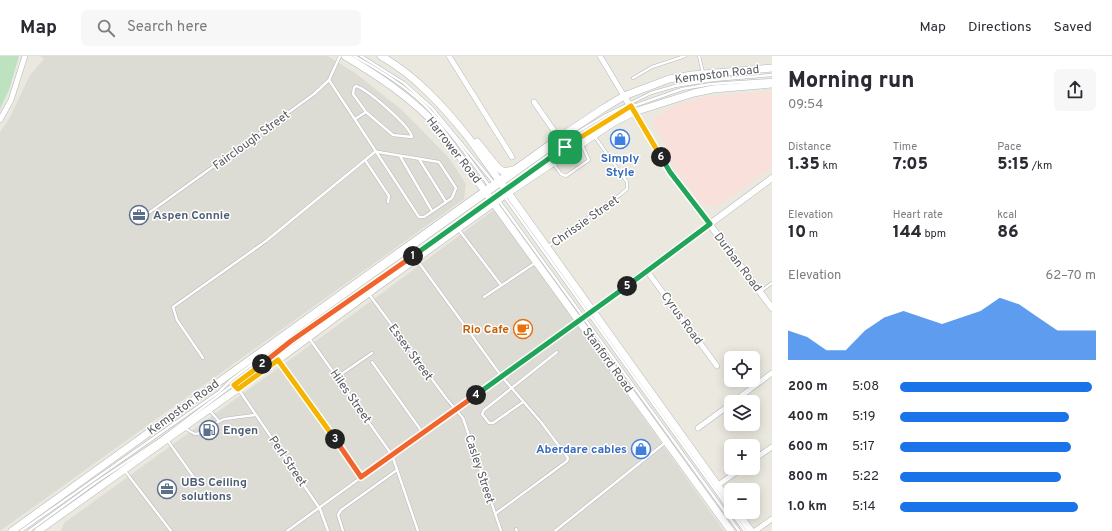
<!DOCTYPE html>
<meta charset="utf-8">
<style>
:root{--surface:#fff;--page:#f7f7f7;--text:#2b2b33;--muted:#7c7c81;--line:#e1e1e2;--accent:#1a73e8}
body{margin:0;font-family:Overpass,sans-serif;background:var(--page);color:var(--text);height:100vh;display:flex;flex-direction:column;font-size:15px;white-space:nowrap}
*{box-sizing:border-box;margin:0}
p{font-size:13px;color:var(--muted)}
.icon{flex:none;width:22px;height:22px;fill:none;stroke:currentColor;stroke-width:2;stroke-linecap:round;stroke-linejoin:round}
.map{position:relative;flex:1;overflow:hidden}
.details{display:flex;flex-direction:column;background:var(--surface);width:340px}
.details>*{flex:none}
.buttons{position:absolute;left:724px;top:295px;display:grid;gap:8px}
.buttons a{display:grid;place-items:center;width:36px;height:36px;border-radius:6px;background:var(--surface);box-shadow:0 2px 10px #0003;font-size:20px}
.pin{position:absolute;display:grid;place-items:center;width:34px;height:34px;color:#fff;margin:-17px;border-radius:8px;box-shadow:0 2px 6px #0006}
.km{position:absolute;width:20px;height:20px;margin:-10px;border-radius:50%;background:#222;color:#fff;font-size:11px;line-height:20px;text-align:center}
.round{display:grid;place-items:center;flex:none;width:42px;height:42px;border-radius:6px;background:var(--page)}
.summary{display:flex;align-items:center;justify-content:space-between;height:68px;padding:0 16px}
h1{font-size:22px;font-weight:800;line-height:30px}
.stats{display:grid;grid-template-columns:repeat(3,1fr);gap:6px;height:68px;padding:4px 16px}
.stats div{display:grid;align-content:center}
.stats b{font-size:17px;font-weight:800}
.stats small{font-size:11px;font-weight:400}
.stats p{font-size:11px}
.chart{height:112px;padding:8px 16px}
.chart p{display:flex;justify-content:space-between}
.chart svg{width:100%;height:72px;margin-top:4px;fill:var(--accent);opacity:.7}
ul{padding:0 16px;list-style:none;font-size:13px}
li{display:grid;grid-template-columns:64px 48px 1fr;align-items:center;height:30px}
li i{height:10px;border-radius:5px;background:var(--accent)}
header{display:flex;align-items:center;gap:24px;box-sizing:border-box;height:56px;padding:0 20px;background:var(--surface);border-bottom:1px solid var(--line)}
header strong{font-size:19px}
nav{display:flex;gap:22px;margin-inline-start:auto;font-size:14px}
.search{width:280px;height:36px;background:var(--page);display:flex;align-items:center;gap:10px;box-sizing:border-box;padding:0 14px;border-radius:6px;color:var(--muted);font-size:15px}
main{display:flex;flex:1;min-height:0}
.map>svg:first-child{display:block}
</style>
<header>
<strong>Map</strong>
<div class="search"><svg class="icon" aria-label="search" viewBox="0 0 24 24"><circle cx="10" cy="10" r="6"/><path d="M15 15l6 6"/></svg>Search here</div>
<nav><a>Map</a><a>Directions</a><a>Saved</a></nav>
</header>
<main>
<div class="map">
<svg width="772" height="475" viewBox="0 0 772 475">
<rect width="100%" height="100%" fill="#ebe9df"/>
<g fill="#dcdbd4">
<polygon points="40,0 328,0 355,17 402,54 449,102 466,128 464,143 0,475 0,76 10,61 30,19 44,3"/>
<polygon points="495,153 724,475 61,475 64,467 378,240"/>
</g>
<polygon fill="#f9e0da" points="772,35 772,111 718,150 702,149 675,113 664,87 651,66 675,49 704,41"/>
<polygon fill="#bce2c0" points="0,0 19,0 9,34 0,53"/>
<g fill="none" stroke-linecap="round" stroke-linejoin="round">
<defs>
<g id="service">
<path d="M354,0C376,12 397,25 416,41C445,67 468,100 490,131"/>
<polyline points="361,0 404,27 432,52 494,127"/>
<polyline points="699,0 703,17"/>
<polyline points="633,22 652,11 685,0"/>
<polyline points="329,24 419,161 424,161 452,142 456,132 439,106 378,96"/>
<path d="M355,63L366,56L393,79L412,81C410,70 367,33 356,30L354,32L353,38L366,56"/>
<polyline points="400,100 432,155"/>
<polyline points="419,103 446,146"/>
<polyline points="365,104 389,140 388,146"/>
<polyline points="553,107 561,118 566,120 589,104 582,89"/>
<polyline points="504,140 731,456"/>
<polyline points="499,145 739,475"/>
<polyline points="150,156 314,38 329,24 340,0"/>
<polyline points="459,174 501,229"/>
<polyline points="547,191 620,139 627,133 627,126 595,81"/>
<polyline points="417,204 502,321 541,366 568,402 567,405 495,458"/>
<polyline points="761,235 772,227"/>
<polyline points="368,237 446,342 463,362 501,475"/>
<polyline points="484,241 535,207"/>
<polyline points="309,282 392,399 418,475"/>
<polyline points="203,302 177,264 173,251 266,185 376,95"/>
<polyline points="278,304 361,421"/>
<polyline points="372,306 423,377"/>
<polyline points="337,321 372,297"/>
<polyline points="239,334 320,453 328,475"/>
<polyline points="523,346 493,367 489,367 482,358 484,354 557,296"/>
<polyline points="210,355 219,365"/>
<polyline points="216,367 224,363 255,359"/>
<polyline points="184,372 195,378 201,377"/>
<polyline points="168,385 200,430"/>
<polyline points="125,415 171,475"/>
<polyline points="731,456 745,475"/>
<polyline points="516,473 517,475"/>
<polyline points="21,475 219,336 231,324 292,278 558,88 606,59 651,37 675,30 713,24 772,19"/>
<polyline points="29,475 95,427 161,383 291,285 431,188 520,122 607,64 631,51 682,33 711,28 772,24"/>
<polyline points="287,475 577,265"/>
<polyline points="343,475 338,459 341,454 397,414"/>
<polyline points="555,475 666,386"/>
</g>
<g id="minor">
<polyline points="449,0 512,101"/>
<polyline points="600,0 624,40"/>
<polyline points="534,46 559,82"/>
<polyline points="0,64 11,44 25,0"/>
<polyline points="647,215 717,310"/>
<polyline points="733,346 772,317"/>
<polyline points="698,372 731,348"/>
<polyline points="753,404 772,391"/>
<polyline points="717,430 742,412"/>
<polyline points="755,475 772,463"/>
</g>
<g id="tertiary">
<polyline points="624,40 670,115 772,252"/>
<polyline points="580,264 772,122"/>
</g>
<g id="secondary">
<path d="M345,0C380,21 412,42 440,73L731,475"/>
<path d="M381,0C416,20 443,50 468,81L731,448"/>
<polyline points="477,86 498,112 504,116 513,114"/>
<polyline points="737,456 751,475"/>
<polyline points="12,475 405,192 559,82 604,52 624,40 669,23 692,19 772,12"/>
<polyline points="38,475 278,304 374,233 509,136 614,66 634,56 694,37 713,33 772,28"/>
</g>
</defs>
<use href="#service" stroke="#b5b7bc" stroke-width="3.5"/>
<use href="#minor" stroke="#b5b7bc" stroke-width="6"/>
<use href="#tertiary" stroke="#b5b7bc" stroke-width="7"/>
<use href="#secondary" stroke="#b5b8be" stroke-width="8"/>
<use href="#service" stroke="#fff" stroke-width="2.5"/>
<use href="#minor" stroke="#fff" stroke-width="5"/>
<use href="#tertiary" stroke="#fff" stroke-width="6"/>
<use href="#secondary" stroke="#fff" stroke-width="7"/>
</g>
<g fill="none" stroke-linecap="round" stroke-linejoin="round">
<defs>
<polyline id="split-1" points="413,200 565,91"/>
<polyline id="split-2" points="262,308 291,285 413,200"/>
<polyline id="split-3" points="262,308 234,329 238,333 278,304 335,383"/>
<polyline id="split-4" points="335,383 361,421 476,339"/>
<polyline id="split-5" points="476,339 627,230"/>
<polyline id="split-6" points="627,230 710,168 670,116 661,101"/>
<polyline id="split-7" points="565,91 631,50 661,101"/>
</defs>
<use href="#split-1" stroke="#fff" stroke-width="8"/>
<use href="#split-2" stroke="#fff" stroke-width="8"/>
<use href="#split-3" stroke="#fff" stroke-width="8"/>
<use href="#split-4" stroke="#fff" stroke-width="8"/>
<use href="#split-5" stroke="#fff" stroke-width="8"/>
<use href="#split-6" stroke="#fff" stroke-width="8"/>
<use href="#split-7" stroke="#fff" stroke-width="8"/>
<use href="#split-1" stroke="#22a559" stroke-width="5"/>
<use href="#split-2" stroke="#f0652b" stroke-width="5"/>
<use href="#split-3" stroke="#f5b400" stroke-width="5"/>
<use href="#split-4" stroke="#f0652b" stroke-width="5"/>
<use href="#split-5" stroke="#22a559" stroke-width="5"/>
<use href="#split-6" stroke="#22a559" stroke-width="5"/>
<use href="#split-7" stroke="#f5b400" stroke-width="5"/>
</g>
<defs>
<symbol id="shop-ring" viewBox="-11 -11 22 22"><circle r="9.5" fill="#fff" stroke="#3f7fe0" stroke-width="1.5"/><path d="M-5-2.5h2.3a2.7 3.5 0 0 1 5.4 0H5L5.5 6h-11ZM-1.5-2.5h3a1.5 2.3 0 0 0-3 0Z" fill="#3f7fe0"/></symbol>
<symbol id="office-ring" viewBox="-11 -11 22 22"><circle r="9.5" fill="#fff" stroke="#5c6f8a" stroke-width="1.5"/><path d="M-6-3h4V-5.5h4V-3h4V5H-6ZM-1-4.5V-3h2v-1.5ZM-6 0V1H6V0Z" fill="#5c6f8a"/></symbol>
<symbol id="cafe-ring" viewBox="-11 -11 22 22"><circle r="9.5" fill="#fff" stroke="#e8710a" stroke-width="1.5"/><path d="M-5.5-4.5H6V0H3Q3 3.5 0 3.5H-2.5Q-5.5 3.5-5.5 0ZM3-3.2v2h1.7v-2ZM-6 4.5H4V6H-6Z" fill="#e8710a"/></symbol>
<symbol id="fuel-ring" viewBox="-11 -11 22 22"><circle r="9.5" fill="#fff" stroke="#5c6f8a" stroke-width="1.5"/><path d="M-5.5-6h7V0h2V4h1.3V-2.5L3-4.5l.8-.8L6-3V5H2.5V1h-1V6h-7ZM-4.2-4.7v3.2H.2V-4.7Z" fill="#5c6f8a"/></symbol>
</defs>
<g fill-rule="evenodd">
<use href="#shop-ring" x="609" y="72" width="22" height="22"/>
<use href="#office-ring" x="128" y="148" width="22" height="22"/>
<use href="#cafe-ring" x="512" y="262" width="22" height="22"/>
<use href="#fuel-ring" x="198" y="363" width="22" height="22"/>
<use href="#shop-ring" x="630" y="382" width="22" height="22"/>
<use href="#office-ring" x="156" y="422" width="22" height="22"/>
</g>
<g text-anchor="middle" stroke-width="3" stroke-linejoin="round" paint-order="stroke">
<g font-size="12" fill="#585b60" stroke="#fff">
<text transform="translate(717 18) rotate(-7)" y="4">Kempston Road</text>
<text transform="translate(251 84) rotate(-36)" y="4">Fairclough Street</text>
<text transform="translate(454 94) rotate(52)" y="4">Harrower Road</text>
<text transform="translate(585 165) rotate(-35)" y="4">Chrissie Street</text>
<text transform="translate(738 206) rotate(53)" y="4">Durban Road</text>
<text transform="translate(682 262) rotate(54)" y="4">Cyrus Road</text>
<text transform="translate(411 296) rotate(54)" y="4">Essex Street</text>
<text transform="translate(608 304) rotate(54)" y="4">Stanford Road</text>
<text transform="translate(351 340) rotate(55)" y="4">Hiles Street</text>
<text transform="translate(183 351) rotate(-36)" y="4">Kempston Road</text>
<text transform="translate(288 405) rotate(56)" y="4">Perl Street</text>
<text transform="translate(480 413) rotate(72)" y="4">Casley Street</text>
</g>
<g font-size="12" font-weight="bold" fill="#366cbe" stroke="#fff">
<text x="620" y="106">Simply<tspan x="620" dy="14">Style</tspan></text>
<text x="627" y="397" text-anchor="end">Aberdare cables</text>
</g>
<g font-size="12" font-weight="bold" fill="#4e5e75" stroke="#fff" text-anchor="start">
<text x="153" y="163">Aspen Connie</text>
<text x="223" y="378">Engen</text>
<text x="181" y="430">UBS Ceiling<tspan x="181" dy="14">solutions</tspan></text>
</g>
<g font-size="12" font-weight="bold" fill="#c56008" stroke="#fff" text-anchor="end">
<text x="509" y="277">Rio Cafe</text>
</g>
</g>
</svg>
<div class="buttons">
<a><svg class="icon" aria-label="locate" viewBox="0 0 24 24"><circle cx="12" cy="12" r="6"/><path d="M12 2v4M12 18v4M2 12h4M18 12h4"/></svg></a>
<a><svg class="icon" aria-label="layers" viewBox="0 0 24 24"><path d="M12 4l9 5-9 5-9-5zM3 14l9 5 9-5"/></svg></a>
<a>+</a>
<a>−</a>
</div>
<div class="pin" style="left:565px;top:91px;background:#1e9e55"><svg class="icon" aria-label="arrive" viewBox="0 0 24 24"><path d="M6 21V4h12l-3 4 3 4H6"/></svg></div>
<b class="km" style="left:413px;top:200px">1</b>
<b class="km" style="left:262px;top:308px">2</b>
<b class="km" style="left:335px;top:383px">3</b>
<b class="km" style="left:476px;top:339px">4</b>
<b class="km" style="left:627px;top:230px">5</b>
<b class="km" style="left:661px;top:101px">6</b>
</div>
<section class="details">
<div class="summary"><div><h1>Morning run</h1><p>09:54</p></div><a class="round"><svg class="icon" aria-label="share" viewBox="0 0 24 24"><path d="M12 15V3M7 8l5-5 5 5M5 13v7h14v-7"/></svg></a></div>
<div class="stats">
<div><p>Distance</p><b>1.35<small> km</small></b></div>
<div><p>Time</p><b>7:05</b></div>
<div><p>Pace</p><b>5:15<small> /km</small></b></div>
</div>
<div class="stats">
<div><p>Elevation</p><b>10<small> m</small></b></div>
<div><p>Heart rate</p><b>144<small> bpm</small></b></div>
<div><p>kcal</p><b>86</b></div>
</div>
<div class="chart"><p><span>Elevation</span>62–70 m</p>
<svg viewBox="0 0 160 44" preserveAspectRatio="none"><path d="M0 44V26L10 30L20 38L30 38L40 26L50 18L60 14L70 18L80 22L90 18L100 14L110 6L120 10L130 18L140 26L150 26L160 26V44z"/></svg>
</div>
<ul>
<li><b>200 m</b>5:08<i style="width:98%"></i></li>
<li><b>400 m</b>5:19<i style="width:86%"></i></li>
<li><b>600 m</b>5:17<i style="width:87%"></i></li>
<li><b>800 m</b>5:22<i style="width:82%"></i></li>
<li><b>1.0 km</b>5:14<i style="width:91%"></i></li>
</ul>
</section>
</main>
